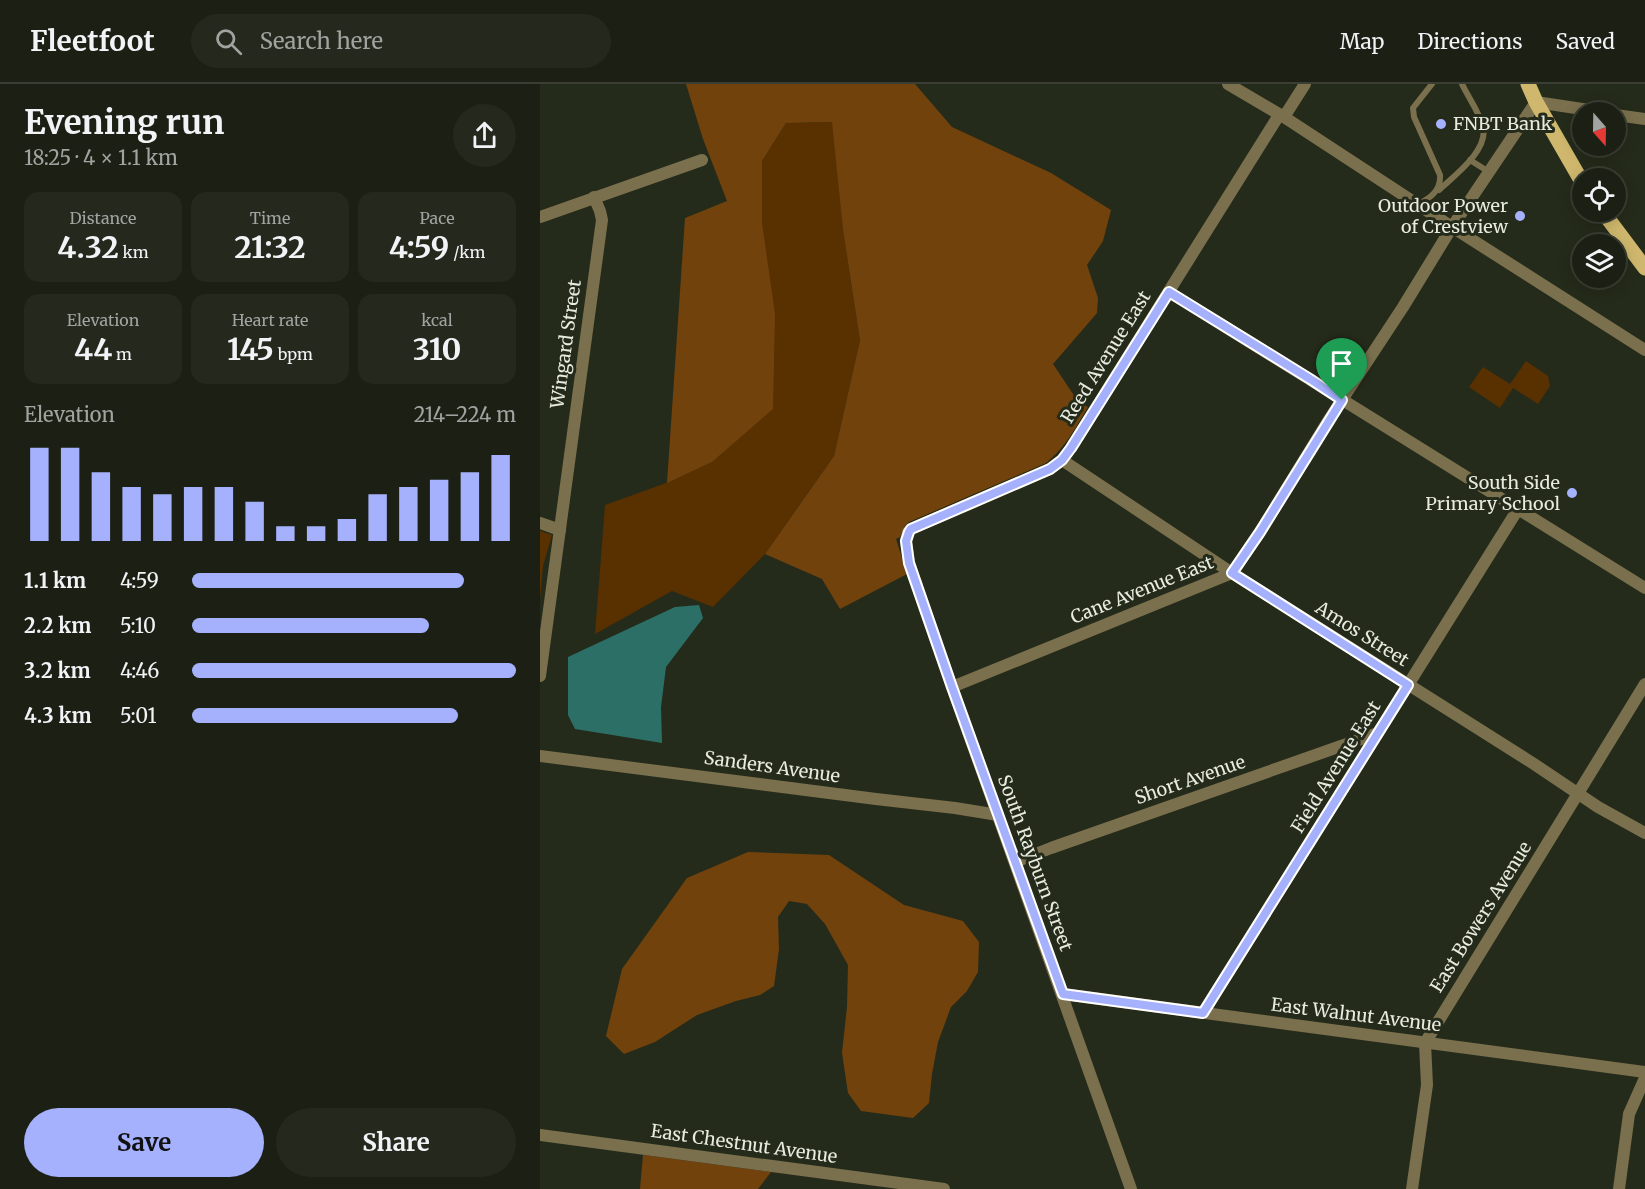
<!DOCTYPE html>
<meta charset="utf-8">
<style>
:root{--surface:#1c2014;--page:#25281d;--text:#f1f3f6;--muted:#a0a3a0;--line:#3a3e34;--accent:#a5b1fc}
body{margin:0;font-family:Merriweather,serif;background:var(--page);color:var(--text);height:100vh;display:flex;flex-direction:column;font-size:22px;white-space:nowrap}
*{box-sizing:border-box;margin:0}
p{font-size:20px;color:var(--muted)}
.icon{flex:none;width:33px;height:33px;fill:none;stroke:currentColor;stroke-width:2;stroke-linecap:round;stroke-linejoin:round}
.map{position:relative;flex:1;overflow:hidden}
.side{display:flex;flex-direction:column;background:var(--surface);width:540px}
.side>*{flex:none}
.needle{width:39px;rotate:160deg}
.buttons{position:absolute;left:1032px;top:18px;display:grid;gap:12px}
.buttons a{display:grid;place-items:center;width:54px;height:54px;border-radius:50%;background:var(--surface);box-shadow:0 3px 15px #0003,0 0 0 2px var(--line);font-size:30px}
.pin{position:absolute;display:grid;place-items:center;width:51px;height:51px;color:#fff;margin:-62px -26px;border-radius:50% 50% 50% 0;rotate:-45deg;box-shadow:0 0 6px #0007}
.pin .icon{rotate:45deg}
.round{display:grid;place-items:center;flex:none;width:63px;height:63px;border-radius:32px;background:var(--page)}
.headline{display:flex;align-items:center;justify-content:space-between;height:102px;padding:0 24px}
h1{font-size:33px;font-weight:700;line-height:45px}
.stats{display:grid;grid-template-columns:repeat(3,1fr);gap:9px;height:102px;padding:6px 24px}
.stats div{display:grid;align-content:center;border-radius:15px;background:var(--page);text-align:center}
.stats b{font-size:30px;font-weight:700}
.stats small{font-size:16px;font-weight:400}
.stats p{font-size:16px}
.chart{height:168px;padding:12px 24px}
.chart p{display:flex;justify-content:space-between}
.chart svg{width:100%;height:108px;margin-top:6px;stroke:var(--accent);stroke-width:6}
.primary-button{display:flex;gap:12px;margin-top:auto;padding:12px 24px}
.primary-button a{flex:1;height:69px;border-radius:36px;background:var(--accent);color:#111;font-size:24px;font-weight:700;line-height:69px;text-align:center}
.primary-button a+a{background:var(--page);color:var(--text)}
ul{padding:0 24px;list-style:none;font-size:20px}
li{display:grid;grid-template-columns:96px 72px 1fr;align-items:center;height:45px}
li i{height:15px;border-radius:8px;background:var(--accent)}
header{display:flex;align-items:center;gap:36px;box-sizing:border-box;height:84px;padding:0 30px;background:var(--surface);border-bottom:2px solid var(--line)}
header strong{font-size:28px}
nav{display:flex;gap:33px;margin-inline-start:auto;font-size:21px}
.search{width:420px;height:54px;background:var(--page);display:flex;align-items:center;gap:15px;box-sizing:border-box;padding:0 21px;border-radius:33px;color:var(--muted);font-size:22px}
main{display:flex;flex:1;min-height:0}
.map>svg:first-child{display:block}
</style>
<header>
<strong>Fleetfoot</strong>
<div class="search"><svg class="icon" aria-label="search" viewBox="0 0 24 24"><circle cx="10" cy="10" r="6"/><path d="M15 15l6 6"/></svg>Search here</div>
<nav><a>Map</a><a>Directions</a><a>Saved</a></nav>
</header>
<main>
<section class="side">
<div class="headline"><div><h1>Evening run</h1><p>18:25 · 4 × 1.1 km</p></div><a class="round"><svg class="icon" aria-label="share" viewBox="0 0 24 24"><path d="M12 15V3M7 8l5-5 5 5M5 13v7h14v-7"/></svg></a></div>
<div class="stats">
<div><p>Distance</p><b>4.32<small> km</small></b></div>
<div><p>Time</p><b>21:32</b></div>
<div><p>Pace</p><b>4:59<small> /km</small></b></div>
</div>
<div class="stats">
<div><p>Elevation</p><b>44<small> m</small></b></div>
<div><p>Heart rate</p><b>145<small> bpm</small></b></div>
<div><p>kcal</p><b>310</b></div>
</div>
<div class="chart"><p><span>Elevation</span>214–224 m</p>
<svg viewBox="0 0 160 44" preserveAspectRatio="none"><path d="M5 44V6M15 44V6M25 44V16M35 44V22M45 44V25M55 44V22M65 44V22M75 44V28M85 44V38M95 44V38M105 44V35M115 44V25M125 44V22M135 44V19M145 44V16M155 44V9"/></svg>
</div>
<ul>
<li><b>1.1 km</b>4:59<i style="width:84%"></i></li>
<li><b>2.2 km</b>5:10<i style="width:73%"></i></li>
<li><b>3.2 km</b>4:46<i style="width:100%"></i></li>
<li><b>4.3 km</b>5:01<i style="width:82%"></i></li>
</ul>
<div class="primary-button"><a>Save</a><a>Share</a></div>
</section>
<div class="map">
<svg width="1105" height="1105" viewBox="0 0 1105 1105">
<rect width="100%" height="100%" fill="#252b1a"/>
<g fill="#593000">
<polygon points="293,38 303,146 320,256 294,372 225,470 173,523 132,507 55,550 65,421 126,399 172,378 222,139 222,77 246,39"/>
<polygon points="986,277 1008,292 1010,302 998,320 973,304 960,324 929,303 943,283 970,300"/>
<polygon points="0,447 12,451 3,482 0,515"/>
</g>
<g fill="#72420c">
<path d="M146,0H375L412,43L511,89L571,126L563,157L547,181L558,214L557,229L513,280L539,319L548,323C536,343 525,364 506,379L369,438L364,443L360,453L356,455L367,490L300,525L282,495L225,470L294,372L320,256L303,146L292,38L246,39L222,77V139L235,230L233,325L172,378L127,399L145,134L187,117L163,55Z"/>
<polygon points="208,768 289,771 364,821 423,837 439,858 438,888 427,907 411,923 398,958 392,990 389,1019 373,1034 321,1027 308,1009 302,969 307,923 308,881 285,840 267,820 249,817 238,833 239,865 234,902 220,911 196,917 157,931 115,958 84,970 66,952 82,885 147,794"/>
<polygon points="103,1071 104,1071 231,1088 218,1105 100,1105"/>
</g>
<polygon fill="#2c6f67" points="159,521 163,534 126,583 121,623 122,659 35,645 28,631 28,573 135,523"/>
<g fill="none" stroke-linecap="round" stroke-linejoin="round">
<g stroke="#7b704d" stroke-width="6">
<polyline points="930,76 949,88"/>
<path d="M899,106C914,92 949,66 943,43C940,29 928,13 922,0"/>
<path d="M878,120C891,114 901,106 900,91L874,33L873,24L892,0"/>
</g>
<g stroke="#7b704d" stroke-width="12">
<polyline points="688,0 744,33 912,143 1105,266"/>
<polyline points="744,33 765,0"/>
<polyline points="0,133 162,76"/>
<polyline points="629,208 1105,504"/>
<polyline points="522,376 692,489 994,680 1058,723 1105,749"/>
<polyline points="0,439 20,446"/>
<polyline points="0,592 62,136 60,127 54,113"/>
<polyline points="412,603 692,489 720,448 790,334 863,223 912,143 996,18"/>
<polyline points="0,672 336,715 415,724 458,731"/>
<polyline points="475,778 511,764 838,649"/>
<polyline points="523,910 1105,988"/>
<polyline points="663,929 978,425"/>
<polyline points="591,1105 412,603 369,479 366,457 368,448 371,445 510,385 522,376 531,364 739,31"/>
<polyline points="872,1105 887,1001 885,959 1105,600"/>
<polyline points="1079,1105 1089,1030 1105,994"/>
</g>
<g stroke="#7b704d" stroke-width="12">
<polyline points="996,18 1062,28"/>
<polyline points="1076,31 1105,35"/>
<polyline points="0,1051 404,1105"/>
</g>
<g stroke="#cfb86d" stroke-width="15">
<polyline points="988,0 996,18 1042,98"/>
<polyline points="1063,128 1105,184"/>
</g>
</g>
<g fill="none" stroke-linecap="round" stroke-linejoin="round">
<defs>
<polygon id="route" points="629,208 770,295 802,316 720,448 692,489 868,601 663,929 523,910 412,603 369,479 366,457 369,448 371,445 510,385 522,376 531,364"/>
</defs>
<use href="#route" stroke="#fff" stroke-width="12"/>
<use href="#route" stroke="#a5b1fc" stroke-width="8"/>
</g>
<g fill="#a5b1fc" stroke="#252b1a" stroke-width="2">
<circle cx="901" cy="40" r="6"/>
<circle cx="980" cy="132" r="6"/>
<circle cx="1032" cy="409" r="6"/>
</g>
<g text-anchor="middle" stroke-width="6" stroke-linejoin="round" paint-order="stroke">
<g font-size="18" fill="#e7ebe0" stroke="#252b1a" text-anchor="end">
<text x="913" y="46" text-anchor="start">FNBT Bank</text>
<text x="968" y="128">Outdoor Power<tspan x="968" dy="21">of Crestview</tspan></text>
<text x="1020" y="405">South Side<tspan x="1020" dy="21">Primary School</tspan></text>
</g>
<g font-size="18" fill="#e7ebe0" stroke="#252b1a">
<text transform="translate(26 260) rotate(-82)" y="6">Wingard Street</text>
<text transform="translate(566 273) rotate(-58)" y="6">Reed Avenue East</text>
<text transform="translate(602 506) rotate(-22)" y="6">Cane Avenue East</text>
<text transform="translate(822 550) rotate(32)" y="6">Amos Street</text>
<text transform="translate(232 683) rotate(8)" y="6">Sanders Avenue</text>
<text transform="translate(796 683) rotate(-58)" y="6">Field Avenue East</text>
<text transform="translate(650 696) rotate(-19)" y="6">Short Avenue</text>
<text transform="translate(495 779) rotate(70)" y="6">South Rayburn Street</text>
<text transform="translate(941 833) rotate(-58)" y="6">East Bowers Avenue</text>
<text transform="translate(816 931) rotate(7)" y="6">East Walnut Avenue</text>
<text transform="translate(204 1060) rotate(8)" y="6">East Chestnut Avenue</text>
</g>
</g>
</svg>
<div class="buttons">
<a><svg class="needle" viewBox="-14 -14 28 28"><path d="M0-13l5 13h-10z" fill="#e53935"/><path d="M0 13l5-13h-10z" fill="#a0a3a0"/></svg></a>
<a><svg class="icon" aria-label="locate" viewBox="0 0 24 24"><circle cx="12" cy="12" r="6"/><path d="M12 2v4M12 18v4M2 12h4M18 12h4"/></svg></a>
<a><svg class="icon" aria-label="layers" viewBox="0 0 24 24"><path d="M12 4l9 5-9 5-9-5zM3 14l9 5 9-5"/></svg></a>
</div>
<div class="pin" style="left:802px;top:316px;background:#1e9e55"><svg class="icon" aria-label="arrive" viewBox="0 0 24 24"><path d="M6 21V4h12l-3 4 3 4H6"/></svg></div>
</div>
</main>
